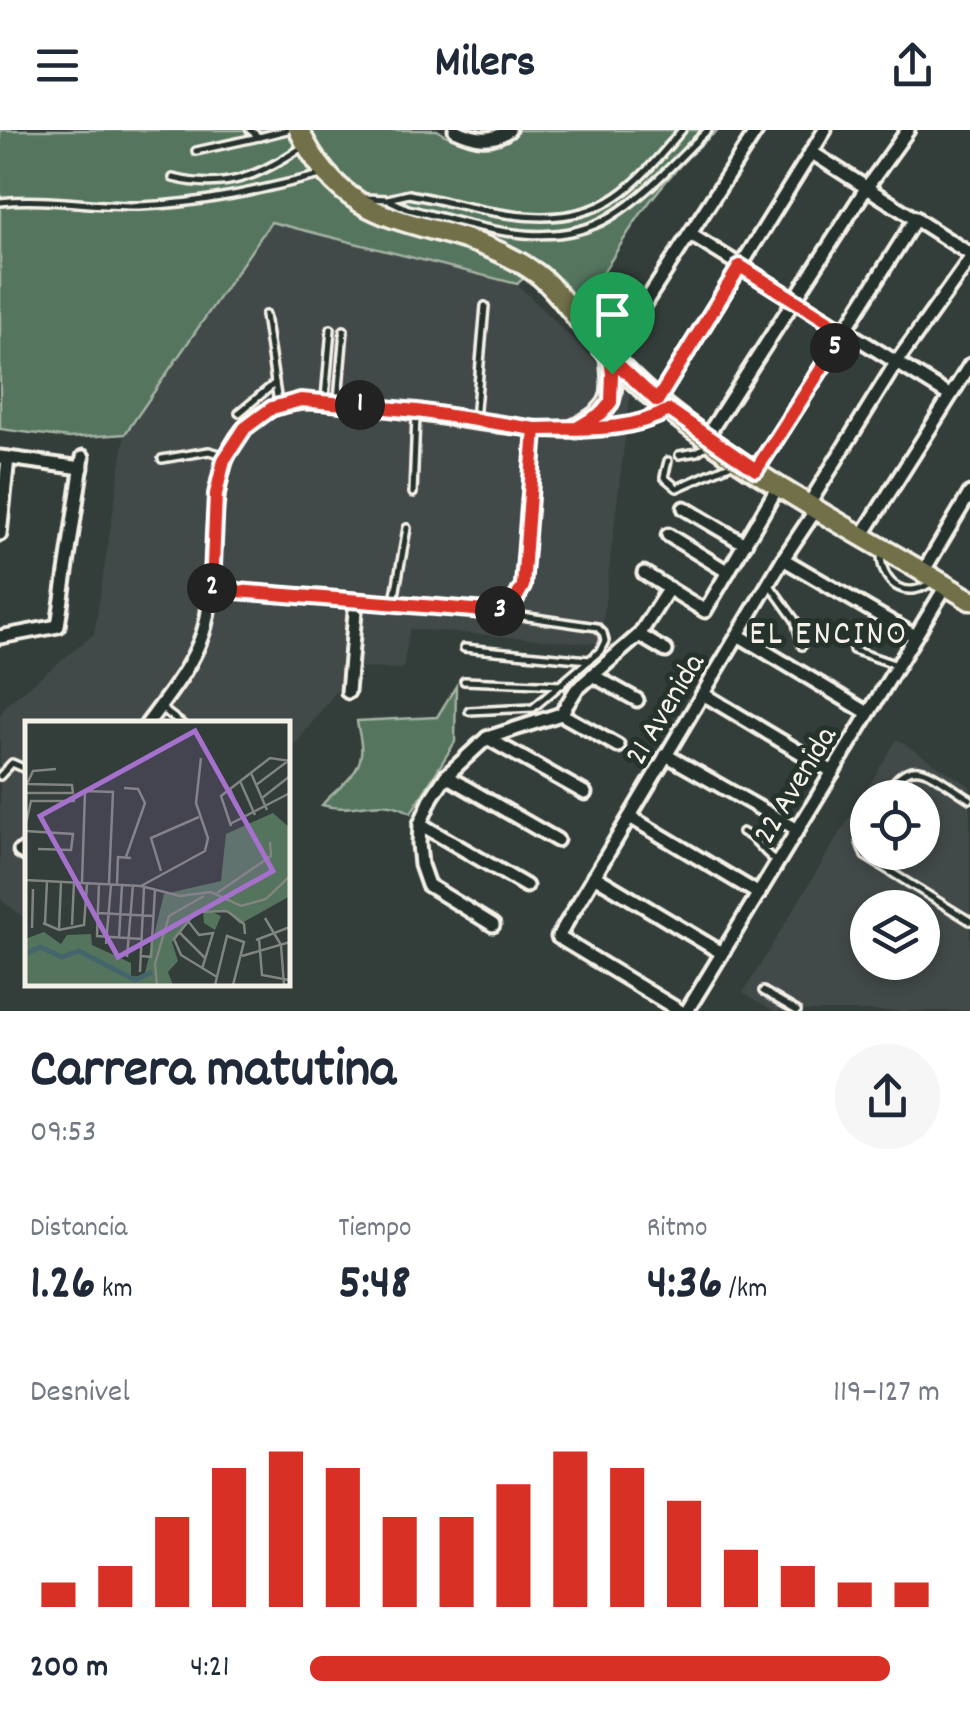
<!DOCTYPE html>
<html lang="es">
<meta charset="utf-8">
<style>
:root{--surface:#fff;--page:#f6f6f7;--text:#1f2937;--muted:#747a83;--accent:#d93025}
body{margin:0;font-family:Dekko,sans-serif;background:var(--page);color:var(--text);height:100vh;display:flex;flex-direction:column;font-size:38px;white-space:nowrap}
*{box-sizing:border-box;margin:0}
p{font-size:32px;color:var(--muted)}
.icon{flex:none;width:55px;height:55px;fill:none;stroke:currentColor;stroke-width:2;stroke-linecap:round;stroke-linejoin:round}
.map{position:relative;height:881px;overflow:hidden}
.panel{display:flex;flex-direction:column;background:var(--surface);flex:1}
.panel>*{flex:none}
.tools{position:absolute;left:850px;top:650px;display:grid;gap:20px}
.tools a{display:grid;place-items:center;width:90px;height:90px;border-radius:50%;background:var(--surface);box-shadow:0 5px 15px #0003;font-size:50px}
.pin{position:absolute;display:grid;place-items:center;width:85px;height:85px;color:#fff;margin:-102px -42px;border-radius:50% 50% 50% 0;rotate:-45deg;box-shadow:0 0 10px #0007}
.pin .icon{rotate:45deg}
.km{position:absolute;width:50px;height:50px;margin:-25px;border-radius:50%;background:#222;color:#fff;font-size:28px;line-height:50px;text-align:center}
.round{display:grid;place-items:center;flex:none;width:105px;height:105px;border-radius:52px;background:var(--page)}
.summary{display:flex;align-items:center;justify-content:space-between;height:170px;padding:0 30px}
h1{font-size:55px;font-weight:700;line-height:75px}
.figures{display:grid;grid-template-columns:repeat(3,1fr);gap:15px;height:170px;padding:10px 30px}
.figures div{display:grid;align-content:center}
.figures b{font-size:50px;font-weight:700}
.figures small{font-size:28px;font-weight:400}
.figures p{font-size:28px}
.chart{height:280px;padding:20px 30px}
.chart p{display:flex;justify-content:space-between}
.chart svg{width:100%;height:180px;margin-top:10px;stroke:var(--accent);stroke-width:6}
ul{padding:0 30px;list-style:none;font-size:32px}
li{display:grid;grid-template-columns:160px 120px 1fr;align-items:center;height:75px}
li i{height:25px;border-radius:12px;background:var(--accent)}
header{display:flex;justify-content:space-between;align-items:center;height:130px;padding:0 30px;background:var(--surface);font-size:45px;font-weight:700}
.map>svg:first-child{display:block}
</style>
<header><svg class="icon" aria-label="menu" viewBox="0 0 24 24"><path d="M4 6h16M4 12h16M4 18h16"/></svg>Milers<svg class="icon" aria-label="share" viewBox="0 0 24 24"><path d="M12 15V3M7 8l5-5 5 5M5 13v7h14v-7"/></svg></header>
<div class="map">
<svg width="970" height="881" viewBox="0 0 970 881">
<rect width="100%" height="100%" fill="#333d3a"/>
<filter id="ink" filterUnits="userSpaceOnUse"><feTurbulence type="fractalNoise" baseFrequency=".01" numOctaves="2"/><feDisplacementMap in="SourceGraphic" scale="20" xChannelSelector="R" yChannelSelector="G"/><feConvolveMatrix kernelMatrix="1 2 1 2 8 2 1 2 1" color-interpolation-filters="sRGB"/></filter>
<g filter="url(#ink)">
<g fill="#42484a" fill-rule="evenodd">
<polygon points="271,91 517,154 630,266 600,514 410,499 403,539 345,538 342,554 288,624 288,594 28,594 27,790 0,769 0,585 7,574 94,504 125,304"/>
<path d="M897,609L970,656V881H774L743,863ZM868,668H922V722H868ZM868,778H922V832H868Z"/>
</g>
<g fill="#54745e" stroke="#a4b2a3" stroke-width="2.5">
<path d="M0,0H437C459,17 490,13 515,0H718C655,51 621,112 581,181L537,137L517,154L271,92L125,304L69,308L0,299Z"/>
<path d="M456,556L455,612L411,683C380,663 355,685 322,675C335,659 359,647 361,624C363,614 358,601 357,591L437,587Z"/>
</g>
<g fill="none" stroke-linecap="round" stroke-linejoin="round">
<defs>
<g id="service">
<polyline points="250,0 259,7 287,0"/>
<polyline points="196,21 259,7"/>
<path d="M173,48C229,62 260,44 306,15"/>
<path d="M365,68L388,69L409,64C475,76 556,108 617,66C643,48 662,23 682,0"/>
<path d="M391,71L408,79C472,94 549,124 610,87C647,65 677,29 708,0"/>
<path d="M0,72C46,67 93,77 139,76C202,74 260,60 321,45"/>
<polyline points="265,185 278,273"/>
<polyline points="325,269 331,199"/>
<polyline points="338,270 344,200"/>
<polyline points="239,283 275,253"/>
<polyline points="475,290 485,176"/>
<polyline points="679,325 697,322 709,314"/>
<polyline points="162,329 209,321 227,326"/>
<polyline points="668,331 664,347 677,358 734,333"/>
<polyline points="413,363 416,286"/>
<path d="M881,425C882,456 908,471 933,451"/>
<polyline points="770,455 795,490 802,516"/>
<polyline points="394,471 407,398"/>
<polyline points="464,518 589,530"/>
<polyline points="853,520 897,535"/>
<polyline points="464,551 562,555"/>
<polyline points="161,578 182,594"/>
<polyline points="469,581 533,578 600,521 605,511 603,503 597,497 501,483"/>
<polyline points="0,646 12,633 28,640"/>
<path d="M883,668C911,617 932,646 970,669"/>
<polyline points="868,698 860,712 865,726 970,791"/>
<path d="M742,702C758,709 762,722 776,731"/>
<polyline points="763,861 797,881"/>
</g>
<g id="minor">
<path d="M455,0C475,9 491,13 509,0"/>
<polyline points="811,22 970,124"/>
<polyline points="691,105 949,265"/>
<polyline points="610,227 757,0"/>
<polyline points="657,271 825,0"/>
<polyline points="707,306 867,57 908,0"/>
<polyline points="0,327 82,338"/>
<polyline points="756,341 916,88"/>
<polyline points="809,374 896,233 970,129"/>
<polyline points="684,378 745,414"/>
<polyline points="0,404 8,328"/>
<polyline points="668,405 728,442"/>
<polyline points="862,406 970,235"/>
<polyline points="783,429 915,506"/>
<polyline points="923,442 970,363"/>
<polyline points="644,443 705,481 779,355"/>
<polyline points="212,459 498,482 514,472 523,456 535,299"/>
<polyline points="639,505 666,521"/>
<polyline points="738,505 868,583"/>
<polyline points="0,507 58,496 83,327"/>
<polyline points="592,545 637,570"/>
<polyline points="348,562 356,471"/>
<polyline points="703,564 833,642"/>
<polyline points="561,584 618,616"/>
<path d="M147,594C168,566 192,536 203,503C225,436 191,304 278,277C305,268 332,273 361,276C450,284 588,323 669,281"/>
<polyline points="487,608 585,663"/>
<polyline points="666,625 798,700"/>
<polyline points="446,646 557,710"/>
<polyline points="630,687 759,764"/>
<polyline points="420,694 526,756"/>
<polyline points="20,721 28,726"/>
<polyline points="594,746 722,823"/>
<polyline points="493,795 428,755 421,735 419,714 420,694 432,667 446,646 487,608 561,584 576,560 639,505 669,458"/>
<polyline points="680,881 558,807 783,429 817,378"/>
<polyline points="687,881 946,456"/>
</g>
<g id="primary">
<path d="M299,0C354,118 446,79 536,143C554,156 568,178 582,194C606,223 632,251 662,275C756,351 867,407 970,470"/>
<path d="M577,298C615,278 614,267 610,227"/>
</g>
</defs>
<use href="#service" stroke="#f4f1e8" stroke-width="12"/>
<use href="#minor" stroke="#f4f1e8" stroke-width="19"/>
<use href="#primary" stroke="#f4f1e8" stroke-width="25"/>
<use href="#service" stroke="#26332d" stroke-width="5"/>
<use href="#minor" stroke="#26332d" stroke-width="11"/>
<use href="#primary" stroke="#71704a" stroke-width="18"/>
</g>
</g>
<g fill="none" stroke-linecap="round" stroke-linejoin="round" filter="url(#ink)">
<defs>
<path id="route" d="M612,244L611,272L602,283L577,298L535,299L417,281L301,270L272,278L245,298L224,330L216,364L212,459L498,482L514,472L523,456L535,299C582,298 627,303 669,280L756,340L845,202L740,136L657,271L610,227L612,244"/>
</defs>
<use href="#route" stroke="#fff" stroke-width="20"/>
<use href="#route" stroke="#d93025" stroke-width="12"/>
</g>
<g text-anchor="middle" stroke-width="10" stroke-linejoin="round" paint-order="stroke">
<g font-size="32" fill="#f4f1e8" stroke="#26332d">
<text transform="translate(663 578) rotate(-59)" y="11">21 Avenida</text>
<text transform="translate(793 654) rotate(-59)" y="11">22 Avenida</text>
</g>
<g font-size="35" letter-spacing="2.5" fill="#f4f1e8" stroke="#26332d">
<text x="829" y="513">EL ENCINO</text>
</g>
</g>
<g transform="translate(25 591)">
<rect width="265" height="265" fill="#333d3a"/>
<path d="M248,92L265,107V175L215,203L203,191L183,189L196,195L190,209L179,202L178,189L168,192L147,221L153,240L143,251L148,264H0V218L19,211L36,223L42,214L66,213L67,224L106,242V255L119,256L139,173L196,160L201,113Z" fill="#54745e"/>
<path fill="none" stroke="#44666b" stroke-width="5" d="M0,233L15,226L37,236L54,230L110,259L127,251"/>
<path fill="none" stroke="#808580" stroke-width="2.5" d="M226,52L242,89M215,60L230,94M2,63L8,50L31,48M231,64L263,40M99,67L113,68L120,82L101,136M205,68L218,99M1,72H48L47,64L2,63M237,77L265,55M205,103L265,72M206,105L196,75L245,37L265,40M0,107L6,80H50M0,110L48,113L46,129L13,128M136,150L126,117L174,96M0,159L116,165L155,175L186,171L216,185L241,178L265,155M57,161L60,70L88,71L84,162M74,162L72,215L117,218M92,163L93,136L106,137M116,165L180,130L183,117L171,82L176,37M192,172L246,135L245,121M202,190L219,203L220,213M73,192L128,195M240,197L256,224L259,264M163,200L174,214L188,212L177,248M18,202L34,209L59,204L62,163M20,202L22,160M47,204L49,161M7,207L8,168M34,209L36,160M155,212L180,237M94,217L97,164M234,218L237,254L264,259M231,219L265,206M81,223L86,164M116,235L126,236L130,169M217,235L265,221M102,236L108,164M115,251L119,166M192,256L156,234L149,218L171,191L202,190M132,264L130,243L144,195L179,175M190,264L202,215L219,221L208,264"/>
<path fill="#a571cd" fill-opacity="0.15" stroke="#a571cd" stroke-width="5" d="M170,10L248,150L93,236L15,95Z"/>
<rect width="265" height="265" fill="none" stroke="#f4f1e8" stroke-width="5"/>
</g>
</svg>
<div class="tools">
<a><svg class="icon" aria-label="locate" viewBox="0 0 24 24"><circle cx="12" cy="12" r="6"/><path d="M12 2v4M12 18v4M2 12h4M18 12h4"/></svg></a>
<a><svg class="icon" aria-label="layers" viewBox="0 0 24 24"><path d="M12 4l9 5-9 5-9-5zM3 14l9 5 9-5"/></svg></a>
</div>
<div class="pin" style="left:612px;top:244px;background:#1e9e55"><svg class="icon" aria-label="arrive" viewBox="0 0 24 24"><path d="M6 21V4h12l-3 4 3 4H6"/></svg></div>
<b class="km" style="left:360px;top:275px">1</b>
<b class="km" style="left:212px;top:458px">2</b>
<b class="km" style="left:500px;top:481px">3</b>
<b class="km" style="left:835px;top:218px">5</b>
</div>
<section class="panel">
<div class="summary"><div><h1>Carrera matutina</h1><p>09:53</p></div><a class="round"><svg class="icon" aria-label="share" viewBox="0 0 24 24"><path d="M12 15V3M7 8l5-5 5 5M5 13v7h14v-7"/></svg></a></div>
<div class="figures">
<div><p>Distancia</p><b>1.26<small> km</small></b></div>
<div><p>Tiempo</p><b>5:48</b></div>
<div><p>Ritmo</p><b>4:36<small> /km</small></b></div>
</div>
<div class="chart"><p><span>Desnivel</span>119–127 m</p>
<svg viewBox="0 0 160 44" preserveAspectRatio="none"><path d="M5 44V38M15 44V34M25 44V22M35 44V10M45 44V6M55 44V10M65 44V22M75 44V22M85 44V14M95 44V6M105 44V10M115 44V18M125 44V30M135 44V34M145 44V38M155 44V38"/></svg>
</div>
<ul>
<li><b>200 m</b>4:21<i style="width:92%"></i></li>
</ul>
</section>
